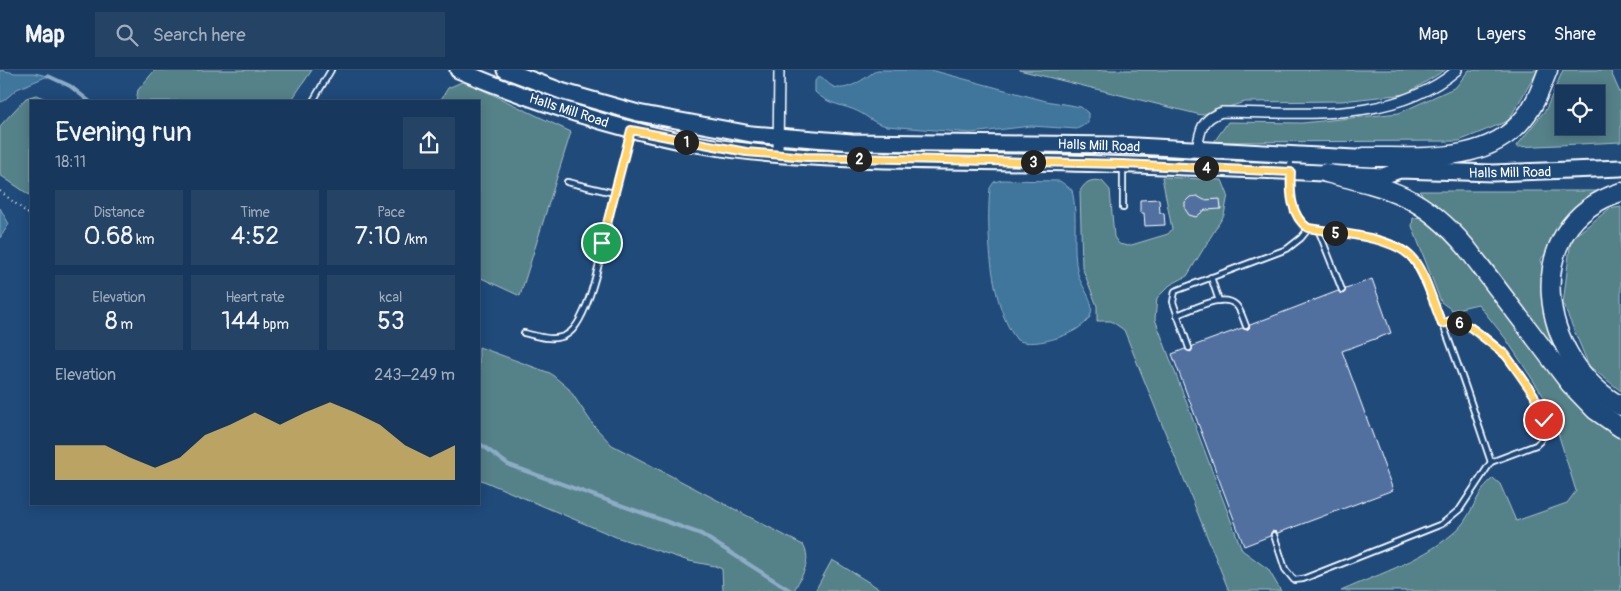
<!DOCTYPE html>
<meta charset="utf-8">
<style>
:root{--surface:#17385c;--page:#244365;--text:#f1f3f6;--muted:#9eacbb;--line:#365272;--accent:#ffd166}
body{margin:0;font-family:Pangolin,sans-serif;background:var(--page);color:var(--text);height:100vh;display:flex;flex-direction:column;font-size:19px;white-space:nowrap}
*{box-sizing:border-box;margin:0}
p{font-size:16px;color:var(--muted)}
.icon{flex:none;width:28px;height:28px;fill:none;stroke:currentColor;stroke-width:2;stroke-linecap:round;stroke-linejoin:round}
.map{position:relative;flex:1;overflow:hidden}
.side{position:absolute;left:30px;top:30px;width:450px;height:405px;display:flex;flex-direction:column;background:var(--surface);border-radius:0px;box-shadow:0 2px 12px #0003,0 0 0 1px var(--line)}
.side>*{flex:none}
.tools{position:absolute;left:1555px;top:15px;display:grid;gap:10px}
.tools a{display:grid;place-items:center;width:50px;height:50px;border-radius:0px;background:var(--surface);box-shadow:0 2px 12px #0003,0 0 0 1px var(--line);font-size:25px}
.pin{position:absolute;display:grid;place-items:center;width:42px;height:42px;color:#fff;margin:-21px;border:2px solid #fff;border-radius:50%;box-shadow:0 1px 5px #0007}
.km{position:absolute;width:25px;height:25px;margin:-12px;border-radius:50%;background:#222;color:#fff;font-size:14px;line-height:25px;text-align:center}
.round{display:grid;place-items:center;flex:none;width:52px;height:52px;border-radius:0px;background:var(--page)}
.headline{display:flex;align-items:center;justify-content:space-between;height:85px;padding:0 25px}
h1{font-size:28px;font-weight:600;line-height:38px}
.stats{display:grid;grid-template-columns:repeat(3,1fr);gap:8px;height:85px;padding:5px 25px}
.stats div{display:grid;align-content:center;border-radius:0px;background:var(--page);text-align:center}
.stats b{font-size:25px;font-weight:600}
.stats small{font-size:14px;font-weight:400}
.stats p{font-size:14px}
.chart{height:140px;padding:10px 25px}
.chart p{display:flex;justify-content:space-between}
.chart svg{width:100%;height:90px;margin-top:5px;fill:var(--accent);opacity:.7}
header{display:flex;align-items:center;gap:30px;box-sizing:border-box;height:70px;padding:0 25px;background:var(--surface);border-bottom:1px solid var(--line)}
header strong{font-size:24px}
nav{display:flex;gap:28px;margin-inline-start:auto;font-size:18px}
.search{width:350px;height:45px;background:var(--page);display:flex;align-items:center;gap:12px;box-sizing:border-box;padding:0 18px;border-radius:0px;color:var(--muted);font-size:19px}
.map>svg:first-child{display:block}
</style>
<header>
<strong>Map</strong>
<div class="search"><svg class="icon" aria-label="search" viewBox="0 0 24 24"><circle cx="10" cy="10" r="6"/><path d="M15 15l6 6"/></svg>Search here</div>
<nav><a>Map</a><a>Layers</a><a>Share</a></nav>
</header>
<div class="map">
<svg width="1621" height="521" viewBox="0 0 1621 521">
<rect width="100%" height="100%" fill="#1f4a7a"/>
<filter id="ink" filterUnits="userSpaceOnUse"><feTurbulence type="fractalNoise" baseFrequency=".02" numOctaves="2"/><feDisplacementMap in="SourceGraphic" scale="10" xChannelSelector="R" yChannelSelector="G"/><feConvolveMatrix kernelMatrix="1 2 1 2 8 2 1 2 1" color-interpolation-filters="sRGB"/></filter>
<g filter="url(#ink)">
<g fill="#558189" stroke="#aac0c4" fill-rule="evenodd">
<polygon points="155,0 312,0 291,31 136,31 138,20"/>
<polygon points="1019,0 1445,0 1406,24 1342,31 1245,32 1201,45"/>
<polygon points="1469,0 1538,0 1508,51 1459,71 1214,72 1228,52 1302,53 1399,43 1456,17"/>
<path d="M1563,0H1610L1621,25V72L1516,77L1546,39ZM1564,24H1596V56H1564Z"/>
<polygon points="464,11 571,62 520,226 479,207 479,31 440,31 448,18"/>
<polygon points="36,25 51,31 31,31 31,126 0,105 0,56 26,28"/>
<path d="M1162,107L1222,110L1228,125L1224,145L1187,206L1170,215L1157,228L1155,249L1242,480L1268,499L1281,521H1229L1124,260L1111,251H1097V236L1082,197L1080,121C1086,111 1091,109 1102,111L1110,120L1114,167L1119,174L1128,176L1168,164L1172,159Z"/>
<polygon points="1419,121 1598,121 1541,189 1558,284 1489,190"/>
<polygon points="1621,137 1621,321 1589,296 1563,234 1571,169 1609,139"/>
<path d="M1424,147L1438,155L1587,343L1621,368V521H1341C1381,503 1427,489 1459,458C1473,443 1477,421 1493,408L1500,414L1516,451L1567,433L1576,421L1558,363L1544,327L1506,269L1478,234L1452,240L1441,232L1412,156L1413,148Z"/>
<path d="M479,277L550,303L569,319L594,356L612,375L803,475C813,491 801,506 794,521H723L722,499L715,496L689,491L616,467L479,409Z"/>
<polygon points="832,490 839,494 883,521 815,521"/>
</g>
<g fill="#3f769c" stroke="#8cadc4">
<polygon points="0,0 15,3 34,3 48,6 17,19 2,32 0,31"/>
<path d="M877,0H931L1046,31L1081,37L1088,43V53L1077,59L1031,56L971,63L887,56C873,53 870,48 859,42C843,34 830,36 815,22V11L819,6C825,8 826,13 832,16C846,24 866,7 877,0Z"/>
<path d="M1002,110L1060,111L1072,120C1079,148 1071,177 1078,204C1081,217 1095,230 1091,244C1086,263 1034,279 1017,270C990,237 986,160 990,118L994,112Z"/>
<polygon points="0,138 9,154 0,168"/>
</g>
<g fill="none" stroke-linecap="round" stroke-linejoin="round">
<g stroke="#8cadc4" stroke-width="4">
<polyline points="48,6 70,16 89,31"/>
<polyline points="479,373 509,395 701,464 791,521"/>
</g>
</g>
<g fill="#516fa0" stroke="#fff">
<polygon points="1197,126 1204,130 1220,129 1221,139 1205,140 1196,147 1189,145 1185,139 1185,132 1190,127"/>
<polygon points="1159,129 1160,143 1164,143 1165,155 1145,156 1144,143 1140,143 1140,130"/>
<polygon points="1372,209 1391,263 1342,281 1393,420 1278,463 1272,461 1270,466 1244,476 1172,284 1185,279 1191,282 1193,276 1242,258 1247,260 1250,255 1338,221 1343,224 1346,219"/>
</g>
<g fill="none" stroke-linecap="round" stroke-linejoin="round">
<defs>
<g id="lane">
<polyline points="313,31 331,0"/>
<path d="M1291,86C1290,109 1286,143 1309,158C1336,163 1382,165 1405,181C1429,198 1478,355 1491,392"/>
<polyline points="567,112 614,123 631,61"/>
<polyline points="1123,138 1123,98"/>
<polyline points="1318,159 1342,220"/>
<polyline points="1211,207 1219,231"/>
<path d="M1177,245C1192,240 1223,222 1236,235C1241,240 1243,249 1246,256"/>
<path d="M524,263C537,266 553,272 566,265C592,253 607,154 614,123"/>
<polyline points="1189,278 1173,232 1175,221 1287,179 1301,168 1309,158"/>
<path d="M1274,465L1285,499L1294,510L1303,509L1442,454L1460,439L1491,392L1536,375C1571,350 1486,250 1452,251C1449,251 1445,253 1441,254"/>
</g>
<g id="street">
<path d="M1197,79C1200,60 1202,48 1222,42C1301,42 1392,55 1457,0"/>
<polyline points="778,85 779,0"/>
</g>
<g id="primary">
<path d="M458,0C535,32 614,59 696,74C805,93 915,90 1025,92C1145,94 1264,100 1383,106L1400,100L1493,103L1621,98"/>
<polyline points="505,0 564,22 638,43 751,64 852,72 1118,75 1373,89"/>
</g>
<g id="highway">
<path d="M1363,87C1416,86 1487,96 1524,48C1536,34 1541,17 1548,0"/>
<path d="M1326,103C1389,118 1422,125 1466,177L1570,314L1595,340L1621,358"/>
<path d="M1621,122C1516,155 1539,291 1621,336"/>
</g>
</defs>
<use href="#lane" stroke="#fff" stroke-width="8"/>
<use href="#street" stroke="#fff" stroke-width="12"/>
<use href="#primary" stroke="#fff" stroke-width="19"/>
<use href="#highway" stroke="#fff" stroke-width="21"/>
<polyline stroke="#fff" stroke-width="2" stroke-dasharray="1 4" stroke-linecap="butt" points="0,121 31,146"/>
<use href="#lane" stroke="#1f4a7a" stroke-width="4.5"/>
<use href="#street" stroke="#1f4a7a" stroke-width="9"/>
<use href="#primary" stroke="#1f4a7a" stroke-width="15"/>
<use href="#highway" stroke="#1f4a7a" stroke-width="18"/>
</g>
</g>
<g fill="none" stroke-linecap="round" stroke-linejoin="round" filter="url(#ink)">
<defs>
<path id="route" d="M602,173L631,60L746,82L806,87L1123,94L1291,102C1290,121 1290,146 1308,158C1337,163 1395,166 1414,190C1427,207 1433,233 1442,254L1453,250L1470,257L1506,285L1534,325L1544,350"/>
</defs>
<use href="#route" stroke="#fff" stroke-width="10"/>
<use href="#route" stroke="#ffd166" stroke-width="6"/>
</g>
<g text-anchor="middle" stroke-width="4.5" stroke-linejoin="round" paint-order="stroke">
<g font-size="14" fill="#fff" stroke="#1f4a7a">
<text transform="translate(569 40) rotate(18)" y="5">Halls Mill Road</text>
<text transform="translate(1099 75) rotate(2)" y="5">Halls Mill Road</text>
<text transform="translate(1510 102) rotate(-1)" y="5">Halls Mill Road</text>
</g>
</g>
</svg>
<div class="tools">
<a><svg class="icon" aria-label="locate" viewBox="0 0 24 24"><circle cx="12" cy="12" r="6"/><path d="M12 2v4M12 18v4M2 12h4M18 12h4"/></svg></a>
</div>
<div class="pin" style="left:602px;top:173px;background:#1e9e55"><svg class="icon" aria-label="arrive" viewBox="0 0 24 24"><path d="M6 21V4h12l-3 4 3 4H6"/></svg></div>
<div class="pin" style="left:1544px;top:350px;background:#d93025"><svg class="icon" aria-label="check" viewBox="0 0 24 24"><path d="M5 12l5 5 9-10"/></svg></div>
<b class="km" style="left:686px;top:72px">1</b>
<b class="km" style="left:859px;top:89px">2</b>
<b class="km" style="left:1033px;top:92px">3</b>
<b class="km" style="left:1206px;top:98px">4</b>
<b class="km" style="left:1335px;top:163px">5</b>
<b class="km" style="left:1459px;top:253px">6</b>
<section class="side">
<div class="headline"><div><h1>Evening run</h1><p>18:11</p></div><a class="round"><svg class="icon" aria-label="share" viewBox="0 0 24 24"><path d="M12 15V3M7 8l5-5 5 5M5 13v7h14v-7"/></svg></a></div>
<div class="stats">
<div><p>Distance</p><b>0.68<small> km</small></b></div>
<div><p>Time</p><b>4:52</b></div>
<div><p>Pace</p><b>7:10<small> /km</small></b></div>
</div>
<div class="stats">
<div><p>Elevation</p><b>8<small> m</small></b></div>
<div><p>Heart rate</p><b>144<small> bpm</small></b></div>
<div><p>kcal</p><b>53</b></div>
</div>
<div class="chart"><p><span>Elevation</span>243–249 m</p>
<svg viewBox="0 0 160 44" preserveAspectRatio="none"><path d="M0 44V27L10 27L20 27L30 33L40 38L50 33L60 22L70 17L80 11L90 17L100 11L110 6L120 11L130 17L140 27L150 33L160 27V44z"/></svg>
</div>
</section>
</div>
